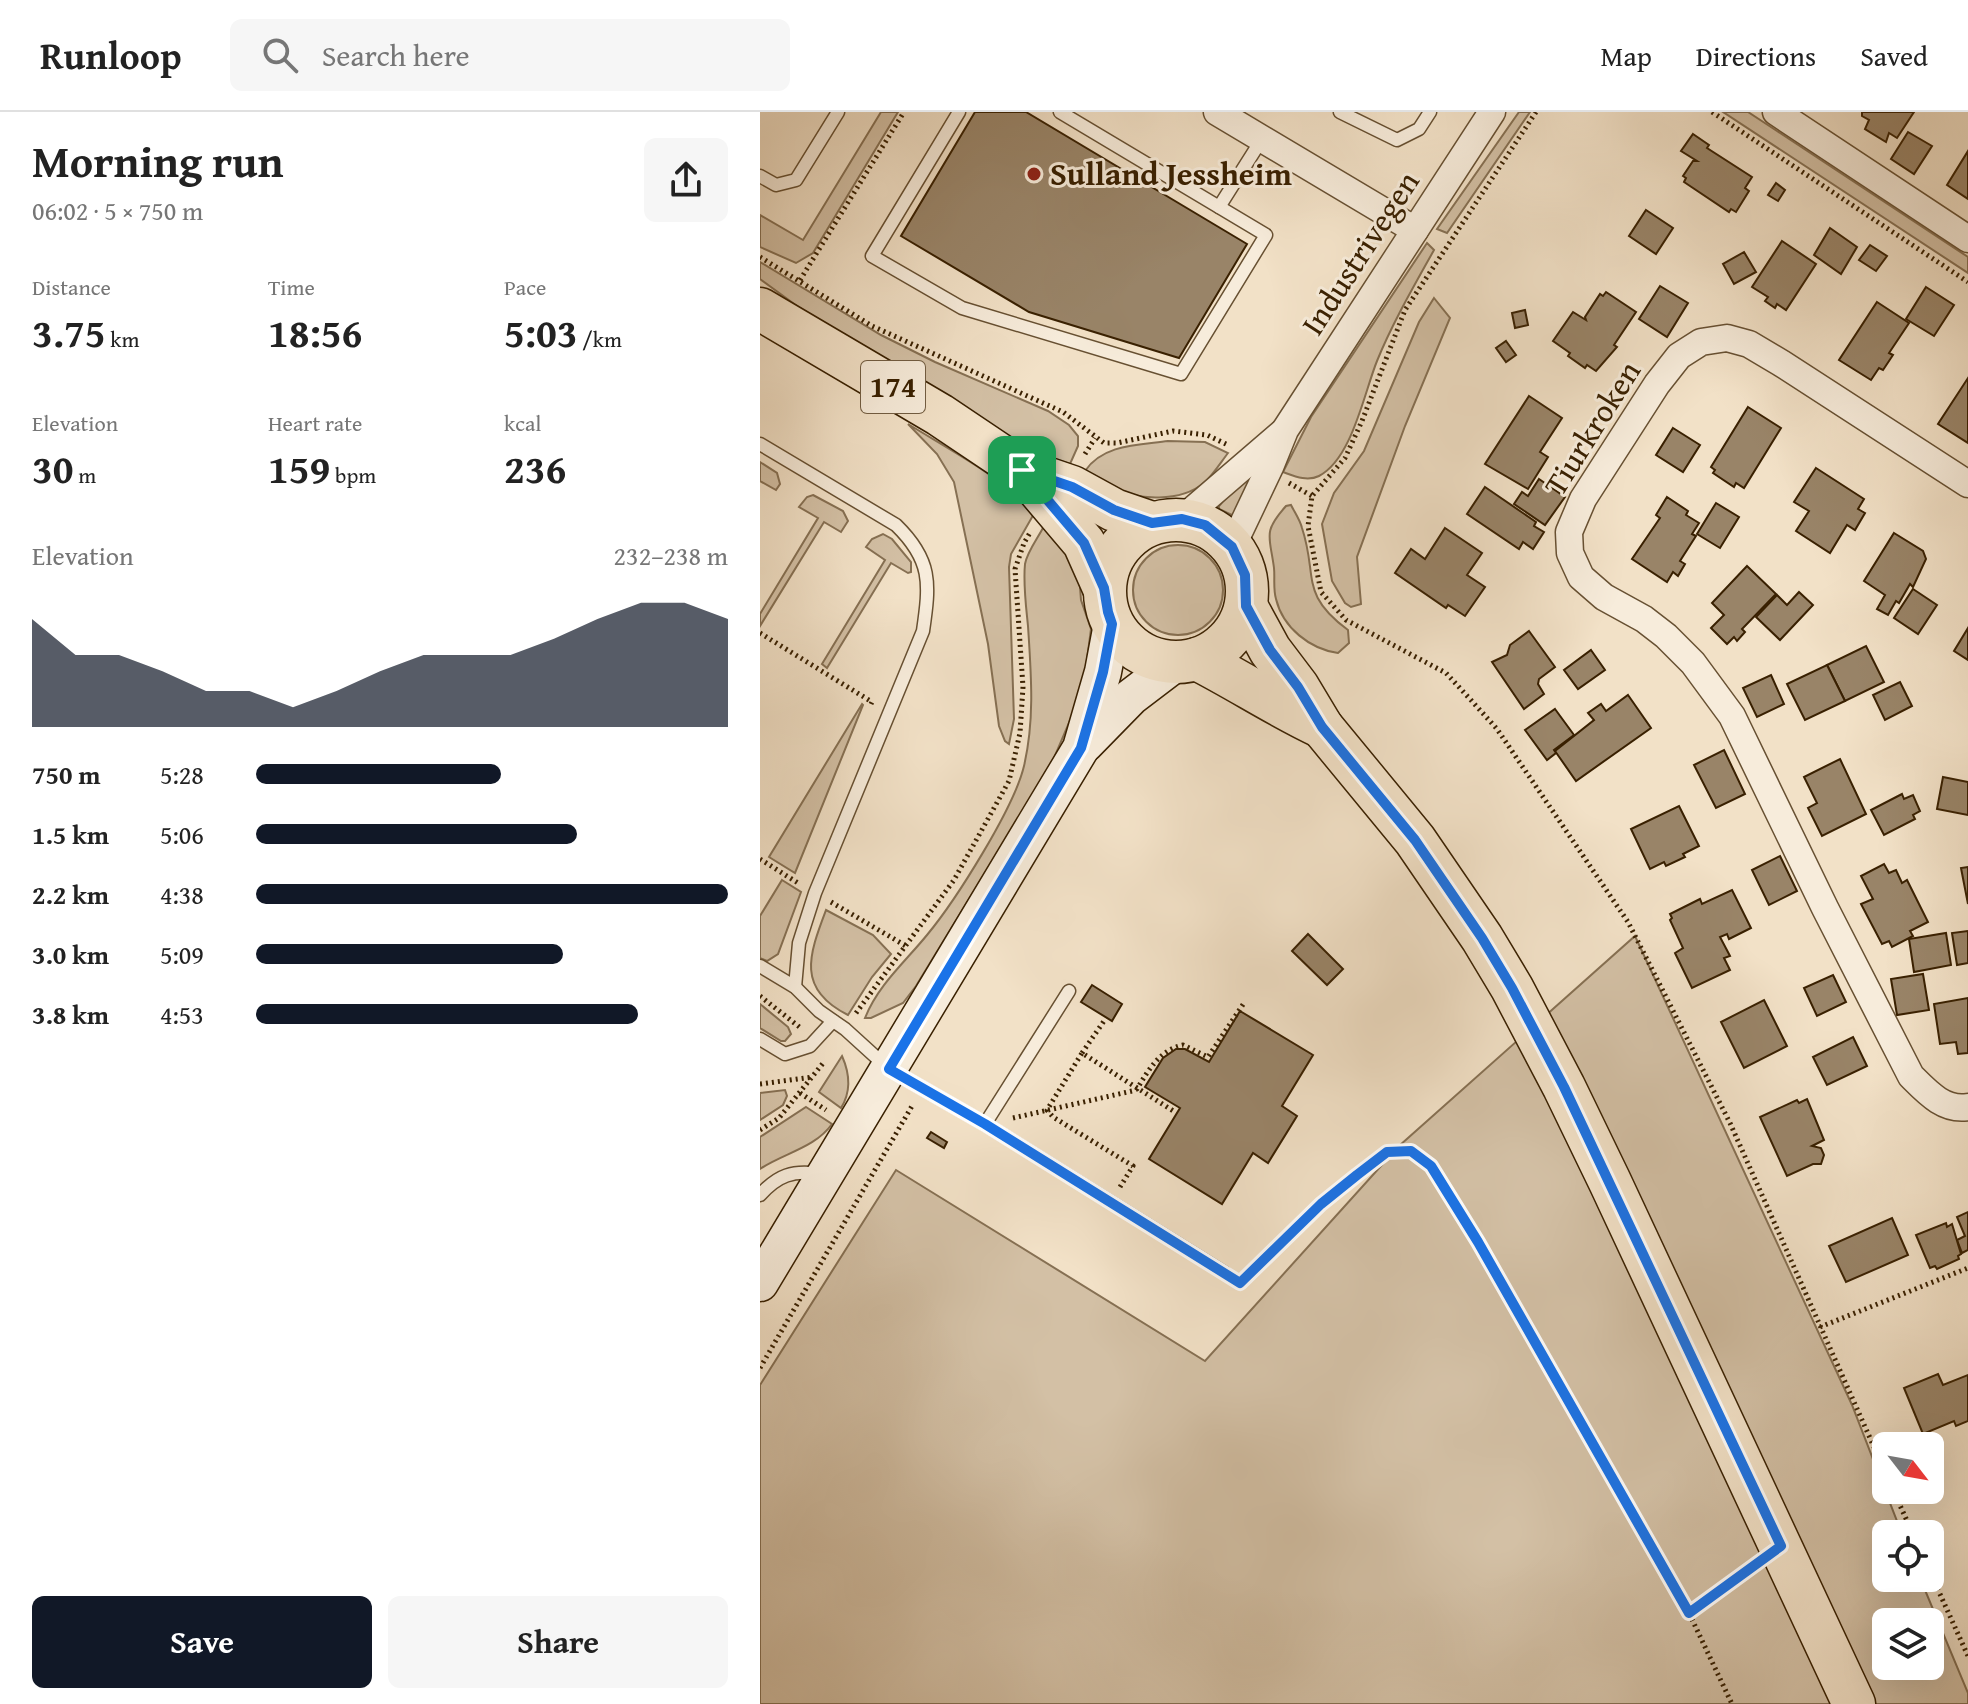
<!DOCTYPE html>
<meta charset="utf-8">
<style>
:root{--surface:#fff;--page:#f6f6f6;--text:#222;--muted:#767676;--line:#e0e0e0;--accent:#111827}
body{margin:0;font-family:"Gentium Book Plus",serif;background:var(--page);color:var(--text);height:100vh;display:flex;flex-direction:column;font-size:30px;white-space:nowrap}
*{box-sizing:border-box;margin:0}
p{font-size:26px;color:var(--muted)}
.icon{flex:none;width:44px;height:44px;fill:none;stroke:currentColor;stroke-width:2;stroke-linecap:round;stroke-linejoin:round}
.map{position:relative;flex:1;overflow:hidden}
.side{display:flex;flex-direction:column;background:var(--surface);width:760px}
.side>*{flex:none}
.needle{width:52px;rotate:121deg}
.fabs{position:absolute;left:1112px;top:1320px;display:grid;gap:16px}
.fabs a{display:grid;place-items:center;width:72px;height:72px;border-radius:12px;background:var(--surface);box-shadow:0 8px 32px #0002;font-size:40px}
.pin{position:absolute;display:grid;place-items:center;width:68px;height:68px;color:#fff;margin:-34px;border-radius:16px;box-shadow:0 4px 12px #0006}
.round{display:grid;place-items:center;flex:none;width:84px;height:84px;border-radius:12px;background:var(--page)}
.headline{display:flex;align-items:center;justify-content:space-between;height:136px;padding:0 32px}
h1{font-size:44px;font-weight:700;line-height:60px}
.figures{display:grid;grid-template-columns:repeat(3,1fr);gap:12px;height:136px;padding:8px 32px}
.figures div{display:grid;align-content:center}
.figures b{font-size:40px;font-weight:700}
.figures small{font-size:22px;font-weight:400}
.figures p{font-size:22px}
.chart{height:224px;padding:16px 32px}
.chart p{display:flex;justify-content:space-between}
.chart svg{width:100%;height:144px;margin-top:8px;fill:var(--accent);opacity:.7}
.primary-button{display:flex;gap:16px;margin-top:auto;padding:16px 32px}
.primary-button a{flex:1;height:92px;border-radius:12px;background:var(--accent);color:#fff;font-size:32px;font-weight:700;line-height:92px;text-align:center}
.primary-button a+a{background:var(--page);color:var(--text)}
ul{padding:0 32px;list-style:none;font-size:26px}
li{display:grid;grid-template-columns:128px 96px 1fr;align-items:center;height:60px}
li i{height:20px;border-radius:10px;background:var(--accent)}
header{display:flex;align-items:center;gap:48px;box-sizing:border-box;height:112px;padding:0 40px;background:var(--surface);border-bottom:2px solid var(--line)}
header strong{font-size:38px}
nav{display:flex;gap:44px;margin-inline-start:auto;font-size:28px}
.search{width:560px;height:72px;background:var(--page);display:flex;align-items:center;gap:20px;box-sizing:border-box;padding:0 28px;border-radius:12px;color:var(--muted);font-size:30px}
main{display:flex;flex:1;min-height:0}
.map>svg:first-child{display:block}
</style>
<header>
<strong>Runloop</strong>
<div class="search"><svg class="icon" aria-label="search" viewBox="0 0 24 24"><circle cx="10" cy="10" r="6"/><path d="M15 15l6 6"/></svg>Search here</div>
<nav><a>Map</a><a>Directions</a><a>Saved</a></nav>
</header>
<main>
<section class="side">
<div class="headline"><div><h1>Morning run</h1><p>06:02 · 5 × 750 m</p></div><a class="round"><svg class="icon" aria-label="share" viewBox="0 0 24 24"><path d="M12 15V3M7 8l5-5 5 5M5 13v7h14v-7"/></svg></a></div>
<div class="figures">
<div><p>Distance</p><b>3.75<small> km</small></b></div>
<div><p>Time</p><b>18:56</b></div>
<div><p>Pace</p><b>5:03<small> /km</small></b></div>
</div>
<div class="figures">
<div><p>Elevation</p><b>30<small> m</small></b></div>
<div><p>Heart rate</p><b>159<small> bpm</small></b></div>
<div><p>kcal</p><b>236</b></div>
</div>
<div class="chart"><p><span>Elevation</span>232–238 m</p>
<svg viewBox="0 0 160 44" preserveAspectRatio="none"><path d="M0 44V11L10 22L20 22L30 27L40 33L50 33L60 38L70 33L80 27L90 22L100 22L110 22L120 17L130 11L140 6L150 6L160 11V44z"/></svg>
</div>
<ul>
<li><b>750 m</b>5:28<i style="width:52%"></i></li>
<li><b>1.5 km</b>5:06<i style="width:68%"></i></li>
<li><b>2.2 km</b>4:38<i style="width:100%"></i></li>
<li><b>3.0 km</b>5:09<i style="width:65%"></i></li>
<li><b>3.8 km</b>4:53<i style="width:81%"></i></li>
</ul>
<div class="primary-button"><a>Save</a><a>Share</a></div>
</section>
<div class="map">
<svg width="1208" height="1592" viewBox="0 0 1208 1592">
<rect width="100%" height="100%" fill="#f2e1c7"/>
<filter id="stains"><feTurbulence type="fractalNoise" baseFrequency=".0025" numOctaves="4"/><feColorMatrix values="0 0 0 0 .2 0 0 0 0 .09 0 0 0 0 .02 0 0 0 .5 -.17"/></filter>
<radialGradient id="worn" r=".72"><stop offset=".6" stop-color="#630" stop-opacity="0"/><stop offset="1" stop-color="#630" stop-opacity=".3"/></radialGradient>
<g fill="#d3c0a5" stroke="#867053" stroke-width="2" fill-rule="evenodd">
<polygon points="121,0 138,0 53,141 36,151 0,135 0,103 43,128"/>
<polygon points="759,0 770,0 687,121 677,117"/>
<polygon points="963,0 988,0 1017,19 1208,145 1208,161"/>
<path d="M667,131L674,138C654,174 633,210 617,249C604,281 592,347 559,364C547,370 534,364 523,360L551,305Z"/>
<polygon points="0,150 121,223 175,250 288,299 309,313 318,324 318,334 310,352 268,338 37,194 0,167"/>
<polygon points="674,186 690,206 645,314 597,445 601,492 591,495 585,491 572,469 562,412 574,381 604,339 659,210"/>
<path d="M148,312C192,339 238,363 275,400L251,442L249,455L254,607L249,632L245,629L239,614L228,532L194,370L177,342Z"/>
<path d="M408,329L445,330L468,341C461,350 453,363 444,371C421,390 378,389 353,376C343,371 334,364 325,359C343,332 379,333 408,329Z"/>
<polygon points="0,350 17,361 20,372 16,378 0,369"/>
<polygon points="495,351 501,355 474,404 459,397 459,394"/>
<polygon points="53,383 83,399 88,409 81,420 64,410 0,514 0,502 58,406 39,395 47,385"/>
<path d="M531,393C535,401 540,408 542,416C558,464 539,482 588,518L589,531L578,541C550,537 523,516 516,487C513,477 515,466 514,456C510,424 502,421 526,394Z"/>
<path d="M284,414L289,415L319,462L321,488L331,517L323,578L291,653L156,874L143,891L111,906H105C118,873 146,849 167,823C196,788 254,696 264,654C275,607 271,561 268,514C266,494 263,472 265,452C267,440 278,426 284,414Z"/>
<polygon points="123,422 132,427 151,450 151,460 148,461 131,451 67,556 62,552 125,448 106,435 112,427"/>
<circle cx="418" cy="478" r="45"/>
<polygon points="102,592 103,593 35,761 9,745"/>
<polygon points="22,768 41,780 18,842 7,849 0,846 0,804"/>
<path d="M66,798L113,823L131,842L112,865L88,903C36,877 49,843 66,798Z"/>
<path d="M875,824L1092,1293L1142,1422H1126V1466H1160L1208,1581V1592H0V1273L136,1058L445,1249L639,1034ZM1126,1510H1170V1554H1126Z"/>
<polygon points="0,892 28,915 31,922 25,929 21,929 0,916"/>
<path d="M82,944C90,962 91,980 81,996L59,980Z"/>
<polygon points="25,978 27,984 23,993 0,1008 0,981"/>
<path d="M46,995L72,1012C55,1036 24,1041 0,1057V1025Z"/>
</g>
<g fill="#998468" stroke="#392001" stroke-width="2">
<polygon points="215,0 266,0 487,132 419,246 269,200 141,124"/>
<polygon points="1102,0 1154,0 1137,26 1129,21 1126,30 1105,17 1109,8 1102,4"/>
<polygon points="1148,20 1172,34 1154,62 1131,47"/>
<polygon points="933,22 949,33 947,36 992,65 985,76 989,79 976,100 971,97 969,100 924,70 926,66 923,64 933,49 937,49 921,39"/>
<polygon points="1208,39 1208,87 1187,73"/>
<polygon points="1016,71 1025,78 1018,89 1008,83"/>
<polygon points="886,98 913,116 896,142 869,124"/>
<polygon points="1070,116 1097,135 1081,162 1054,143"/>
<polygon points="1022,129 1056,152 1026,198 1017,192 1015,196 1005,189 1008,185 992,175"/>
<polygon points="1110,133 1127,144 1116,159 1099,148"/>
<polygon points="984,140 996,160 974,172 963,152"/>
<polygon points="900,174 928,191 907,225 879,207"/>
<polygon points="1166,175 1194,193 1174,224 1146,207"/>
<polygon points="846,180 876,200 854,233 857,235 836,259 827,253 825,256 808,244 810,241 793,229 813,200 826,208 825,205 840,182 843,184"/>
<polygon points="1117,190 1149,211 1129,241 1133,243 1123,258 1119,256 1111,268 1079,248"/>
<polygon points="765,198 768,213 755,216 752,201"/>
<polygon points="746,229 756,243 746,250 736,236"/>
<polygon points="1208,266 1208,331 1178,312"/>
<polygon points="769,284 802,306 780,340 788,345 768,377 725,352"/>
<polygon points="988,295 1021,316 984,376 976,371 974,375 953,361 955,358 951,355"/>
<polygon points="913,316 940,333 923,360 896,343"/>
<polygon points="1056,356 1104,387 1098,397 1105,401 1095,418 1087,413 1070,441 1036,419 1049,399 1034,390"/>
<polygon points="779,367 805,385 785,413 754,392 762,380 768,384"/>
<polygon points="725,375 776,410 774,414 784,420 773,437 763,430 759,437 707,402"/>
<polygon points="907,385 928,399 926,403 939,411 932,422 936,424 920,449 925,452 918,464 913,460 907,470 872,447 900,406 896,403"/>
<polygon points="956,391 979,405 960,436 937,422"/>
<polygon points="685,416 722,441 707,463 725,475 705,504 688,493 686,496 635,461 651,437 665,447"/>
<polygon points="1134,421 1163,439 1166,447 1153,475 1150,472 1139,491 1136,489 1128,503 1117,497 1125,483 1104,469"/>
<polygon points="987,454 1016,482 982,517 985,520 977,529 974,525 967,532 951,516 964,503 952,491"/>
<polygon points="1153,477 1177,493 1158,522 1134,506"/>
<polygon points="1039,480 1053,493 1020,528 996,505 1017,483 1027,493"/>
<polygon points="1208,516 1208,548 1194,539"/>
<polygon points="769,519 795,555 779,567 778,572 784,582 764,597 732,550 747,543 750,533"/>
<polygon points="1106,534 1124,570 1085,589 1067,553"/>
<polygon points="831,538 845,558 818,577 804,558"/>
<polygon points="1067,553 1085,589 1045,608 1027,572"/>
<polygon points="1011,563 1024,592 997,605 983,576"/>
<polygon points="1140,570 1152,594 1125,608 1113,583"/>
<polygon points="868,583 891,616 816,669 795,639 834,608 828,601 841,592 846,599"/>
<polygon points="795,597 814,623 794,638 796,641 787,648 765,618"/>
<polygon points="964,638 985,682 956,696 934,653"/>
<polygon points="1080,647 1106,702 1062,724 1048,696 1057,691 1044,665"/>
<polygon points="1183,665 1208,670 1208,703 1177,697"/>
<polygon points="1142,682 1144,687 1153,683 1160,699 1153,703 1155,707 1124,723 1111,698"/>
<polygon points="919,694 939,734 923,742 925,745 906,754 904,750 890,757 871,717"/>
<polygon points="1020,744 1037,779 1009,793 992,758"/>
<polygon points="1124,752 1129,761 1136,758 1142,771 1147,768 1168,810 1150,819 1153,824 1132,835 1129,829 1122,832 1101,792 1113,787 1101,764"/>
<polygon points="1208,755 1208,792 1201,756"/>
<polygon points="972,778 991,816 969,827 967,822 960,825 970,844 964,846 970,858 932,876 915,841 923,836 910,808 912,806 910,802 940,787 942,792"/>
<polygon points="1208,819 1208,851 1197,853 1192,821"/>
<polygon points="1186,821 1191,853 1154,860 1149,827"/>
<polygon points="548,822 583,857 567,873 532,839"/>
<polygon points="1163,862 1169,898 1137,903 1131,867"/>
<polygon points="1073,863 1086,890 1057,904 1044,876"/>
<polygon points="332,873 362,892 352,909 321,890"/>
<polygon points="1208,886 1208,941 1198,942 1196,930 1180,932 1174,892"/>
<polygon points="1004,888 1027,934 984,956 961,910"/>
<polygon points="480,899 553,943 522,994 537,1004 508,1051 493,1041 462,1092 389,1047 420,996 385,975 403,946 416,937 425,937 449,950"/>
<polygon points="1093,925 1107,954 1067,973 1053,945"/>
<polygon points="1047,987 1064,1028 1052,1034 1061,1036 1064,1043 1061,1052 1053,1052 1027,1064 1000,1005 1037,988 1039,991"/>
<polygon points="171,1020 187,1030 184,1036 167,1026"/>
<polygon points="1208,1100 1208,1138 1202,1141 1197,1128 1205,1124 1197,1105"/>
<polygon points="1132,1106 1148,1143 1086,1170 1069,1134"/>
<polygon points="1186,1111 1187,1115 1192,1112 1201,1142 1198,1144 1199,1147 1177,1157 1175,1154 1170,1156 1156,1123"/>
<polygon points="1178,1262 1183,1273 1208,1263 1208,1309 1196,1314 1194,1309 1163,1322 1144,1276"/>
</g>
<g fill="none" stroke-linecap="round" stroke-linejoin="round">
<defs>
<g id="lane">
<polyline points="199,0 112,144 202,196 421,262 506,123 300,0"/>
<polyline points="580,0 637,28 659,17 670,0"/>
<polyline points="0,64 16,73 36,68 78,0"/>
<polyline points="459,95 502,27"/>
<path d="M0,332L136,413C172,448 170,471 163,519L55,781L39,831L35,875"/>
<polyline points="0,854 35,875 59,899 85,917 129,957 225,1012 465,1161"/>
<polyline points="0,927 25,942 50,934 73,909"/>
<polyline points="225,1012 309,879"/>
<path d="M0,1083C18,1063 33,1058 59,1062"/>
</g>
<g id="street">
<polyline points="457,0 655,118"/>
<polyline points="1016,0 1208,127"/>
<path d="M1208,372L1021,251L989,232L967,226L941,230L919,244L897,272L823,387L809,420L810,441L821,465L844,485L884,507L906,524L933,551L972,604L1065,796L1151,964C1167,980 1184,999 1208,995"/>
<polyline points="422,407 522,321"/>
<polyline points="472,435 510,355 525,318 732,0"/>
</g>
<g id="secondary">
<polyline points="325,632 371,585 417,550"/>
<polyline points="0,1171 321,636 343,560 352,512"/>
</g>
<g id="primary">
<polyline points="0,197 180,303 262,358 312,375 354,398 392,411"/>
<polyline points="263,359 324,431 344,476"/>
<circle cx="416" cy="479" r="71"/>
<polyline points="486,494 510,538 538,575 562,615 655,728 722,826 752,876 804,975 850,1070 1094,1592"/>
<path d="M437,547C480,569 519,595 562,615"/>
</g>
</defs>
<use href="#lane" stroke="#675032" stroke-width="15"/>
<use href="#street" stroke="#675032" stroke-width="29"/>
<use href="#secondary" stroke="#392001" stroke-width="39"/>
<use href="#primary" stroke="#392001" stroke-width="45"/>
<g stroke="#392001" stroke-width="5" stroke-dasharray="2 4" stroke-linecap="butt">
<polyline points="776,0 645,198 602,309 585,346 552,384 548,414 561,480 586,508 686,561 710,587 737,617 868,810 970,1011 1126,1362"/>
<polyline points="952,0 1208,170"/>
<polyline points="0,145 112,214 303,300 344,331 357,331 413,319 447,323 468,333"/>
<polyline points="40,168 144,0"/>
<polyline points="325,342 335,326"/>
<polyline points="529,371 552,384"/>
<polyline points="0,521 112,590 111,592"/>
<polyline points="0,747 38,771"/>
<polyline points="71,790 146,834"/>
<polyline points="0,884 42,917"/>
<polyline points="96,901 194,768 249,669 260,621 263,575 255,457 264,431 271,419"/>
<polyline points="322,941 344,909"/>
<polyline points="0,972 53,965"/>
<polyline points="40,981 66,998"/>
<path d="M253,1006L372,979L377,977C389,957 400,938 423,933L448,945L484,891"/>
<polyline points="0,1018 19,1006 64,950"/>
<polyline points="360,1075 373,1054 293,1005 287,998 322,941 415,1000"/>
<polyline points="485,1166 561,1092 597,1063 627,1040 651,1039 671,1054 718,1130 929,1501 972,1592"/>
<polyline points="1060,1215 1208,1156"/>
<polyline points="0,1256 152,994"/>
<polyline points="1133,1378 1153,1422"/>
<polyline points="1170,1460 1208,1544"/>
<polyline points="929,1501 993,1455"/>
</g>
<use href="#lane" stroke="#f7ecdb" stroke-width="12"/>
<use href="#street" stroke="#f7ecdb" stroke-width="26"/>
<use href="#secondary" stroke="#f7ecdb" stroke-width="36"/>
<use href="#primary" stroke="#f2e1c7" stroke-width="42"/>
</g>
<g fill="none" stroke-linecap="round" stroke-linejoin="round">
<defs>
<polygon id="route" points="262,358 312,375 354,398 392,411 422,407 445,413 472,435 485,463 486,494 510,538 538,575 562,615 655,728 722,826 752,876 804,975 1021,1434 929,1501 718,1130 671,1054 651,1039 627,1040 597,1063 561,1092 480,1171 225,1012 129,957 321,636 343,560 352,512 348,500 344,476 324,431"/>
</defs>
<use href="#route" stroke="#fff" stroke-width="16"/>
<use href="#route" stroke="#1a73e8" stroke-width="10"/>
</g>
<circle fill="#8f2418" stroke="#f7ecdb" stroke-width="3" cx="274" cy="62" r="8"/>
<g text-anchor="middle" stroke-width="6" stroke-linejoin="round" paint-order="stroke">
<rect fill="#f7ecdb" stroke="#725d42" stroke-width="2" x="101" y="249" width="64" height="52" rx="6"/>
<g font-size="30" font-weight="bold" fill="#392001">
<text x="133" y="285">174</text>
</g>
<g font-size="32" font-weight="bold" fill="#392001" stroke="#f7ecdb" text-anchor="start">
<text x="290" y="73">Sulland Jessheim</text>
</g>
<g font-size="32" fill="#392001" stroke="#f7ecdb">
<text transform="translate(600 141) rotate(-57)" y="11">Industrivegen</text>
<text transform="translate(832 316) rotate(-58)" y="11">Tiurkroken</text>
</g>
</g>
<rect width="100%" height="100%" filter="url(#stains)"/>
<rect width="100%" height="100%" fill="url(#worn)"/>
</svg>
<div class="fabs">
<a><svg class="needle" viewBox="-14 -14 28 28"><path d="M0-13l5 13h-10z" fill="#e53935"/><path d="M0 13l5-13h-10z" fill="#767676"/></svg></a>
<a><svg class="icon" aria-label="locate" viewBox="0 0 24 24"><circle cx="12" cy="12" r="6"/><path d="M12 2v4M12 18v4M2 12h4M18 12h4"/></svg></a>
<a><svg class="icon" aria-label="layers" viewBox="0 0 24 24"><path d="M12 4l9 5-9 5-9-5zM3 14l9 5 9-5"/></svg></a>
</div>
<div class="pin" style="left:262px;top:358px;background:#1e9e55"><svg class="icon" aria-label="arrive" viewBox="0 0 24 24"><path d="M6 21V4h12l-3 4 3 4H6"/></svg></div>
</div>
</main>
